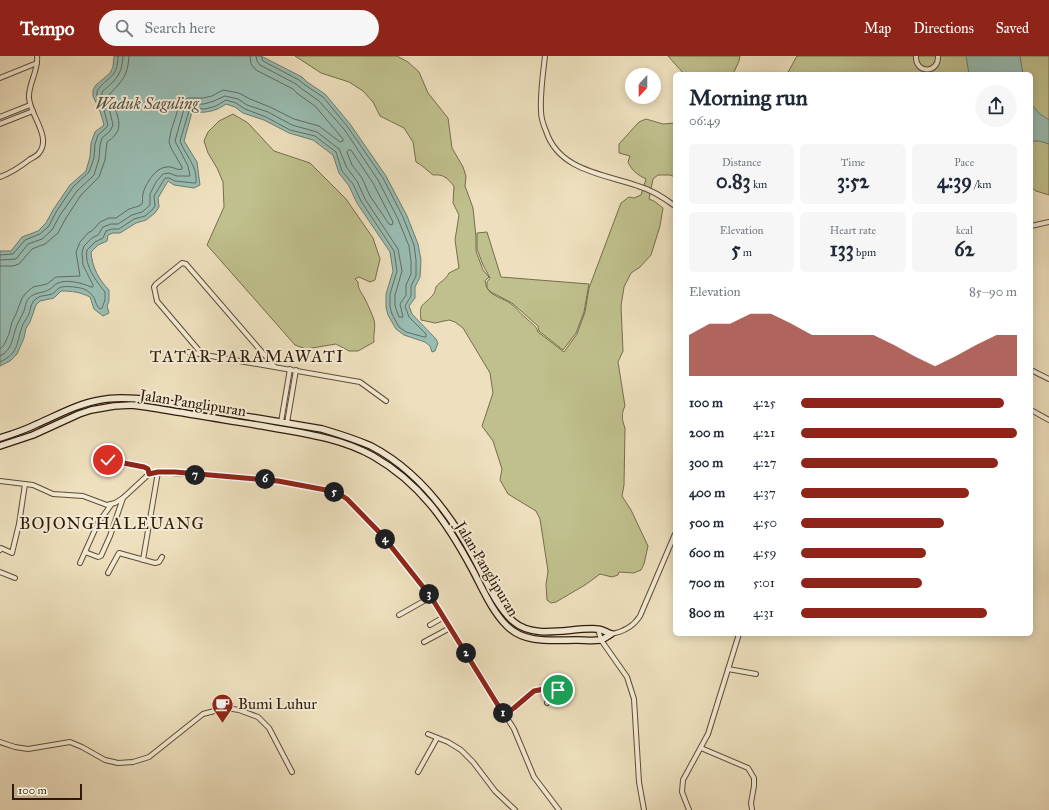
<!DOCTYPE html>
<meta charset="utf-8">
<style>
:root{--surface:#fff;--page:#f6f6f7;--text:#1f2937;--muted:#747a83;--accent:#8f2418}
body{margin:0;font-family:"IM FELL Great Primer",serif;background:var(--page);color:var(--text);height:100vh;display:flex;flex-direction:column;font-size:15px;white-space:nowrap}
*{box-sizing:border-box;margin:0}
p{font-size:13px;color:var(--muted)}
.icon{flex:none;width:22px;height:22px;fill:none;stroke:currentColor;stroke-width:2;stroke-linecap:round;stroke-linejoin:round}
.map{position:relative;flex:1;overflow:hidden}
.details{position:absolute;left:673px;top:16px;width:360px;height:564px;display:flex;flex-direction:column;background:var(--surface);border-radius:6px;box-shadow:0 2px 10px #0003}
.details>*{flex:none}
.needle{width:26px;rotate:201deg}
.fabs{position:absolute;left:625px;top:12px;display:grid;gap:8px}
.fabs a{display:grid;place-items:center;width:36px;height:36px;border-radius:50%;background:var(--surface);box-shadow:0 2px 10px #0003;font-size:20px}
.scale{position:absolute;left:12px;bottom:10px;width:70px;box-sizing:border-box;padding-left:4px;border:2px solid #2e1a0a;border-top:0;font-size:11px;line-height:14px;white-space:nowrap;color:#2e1a0a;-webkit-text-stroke:3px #f4ebd5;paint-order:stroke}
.pin{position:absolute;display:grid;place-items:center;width:34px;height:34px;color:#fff;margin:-17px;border:2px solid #fff;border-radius:50%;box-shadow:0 1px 4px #0007}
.km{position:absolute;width:20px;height:20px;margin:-10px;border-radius:50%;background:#222;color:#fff;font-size:11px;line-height:20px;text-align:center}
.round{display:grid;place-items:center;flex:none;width:42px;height:42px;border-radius:21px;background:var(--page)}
.head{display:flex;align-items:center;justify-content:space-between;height:68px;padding:0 16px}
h1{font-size:22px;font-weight:700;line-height:30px}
.figures{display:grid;grid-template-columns:repeat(3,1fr);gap:6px;height:68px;padding:4px 16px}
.figures div{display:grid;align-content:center;border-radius:6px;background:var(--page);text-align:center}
.figures b{font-size:20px;font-weight:700}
.figures small{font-size:11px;font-weight:400}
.figures p{font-size:11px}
.chart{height:112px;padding:8px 16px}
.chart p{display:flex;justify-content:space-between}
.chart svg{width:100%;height:72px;margin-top:4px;fill:var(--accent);opacity:.7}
ul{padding:0 16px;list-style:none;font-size:13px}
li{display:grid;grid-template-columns:64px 48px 1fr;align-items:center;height:30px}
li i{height:10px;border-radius:5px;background:var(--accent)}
header{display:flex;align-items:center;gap:24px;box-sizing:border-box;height:56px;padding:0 20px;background:var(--accent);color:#fff}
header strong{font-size:19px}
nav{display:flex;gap:22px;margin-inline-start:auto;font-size:14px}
.search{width:280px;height:36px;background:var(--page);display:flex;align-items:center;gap:10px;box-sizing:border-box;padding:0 14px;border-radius:22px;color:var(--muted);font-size:15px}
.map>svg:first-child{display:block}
</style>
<header>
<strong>Tempo</strong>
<div class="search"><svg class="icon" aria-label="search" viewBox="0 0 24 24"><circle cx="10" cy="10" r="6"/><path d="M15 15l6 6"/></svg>Search here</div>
<nav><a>Map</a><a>Directions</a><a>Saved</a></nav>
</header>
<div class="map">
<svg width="1049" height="754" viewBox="0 0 1049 754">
<rect width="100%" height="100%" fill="#eee0be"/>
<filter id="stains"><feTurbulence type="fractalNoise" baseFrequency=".005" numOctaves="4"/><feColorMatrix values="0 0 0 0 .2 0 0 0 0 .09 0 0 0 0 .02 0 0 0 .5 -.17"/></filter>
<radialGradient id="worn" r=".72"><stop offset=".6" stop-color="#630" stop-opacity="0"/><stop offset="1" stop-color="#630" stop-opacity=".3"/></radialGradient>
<g fill="#bfc08d" stroke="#766d4c">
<path d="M295,0H397L408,6L419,16L428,37L448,62L452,92L463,111L466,120L465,130L473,152L476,181V195L483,214L489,221L485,225C487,240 499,240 510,247C516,251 520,258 526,262C531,267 536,269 538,276L564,296L577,278L585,256L589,232L621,147L629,141L634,142L641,139L646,123C638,119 632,115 628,106L630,100L619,97V88L639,66L646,63L663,68L675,67V121L670,119H658L653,123L649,143L654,145L663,152L660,170L651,199L640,211L631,217L624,231L621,250L623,295L618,306L625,350C621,358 622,364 625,372L624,429L622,440L631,454L648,490L644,508L641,514L634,517L619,516L618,519L612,521L600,518L585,529L556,546L551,547L547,544L546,529L548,515L540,463L536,455L508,438L500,424L502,413L493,385L482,370L493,337L490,317L463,272L455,266L449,264L435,267L421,264C419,247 422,251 432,240C435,237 435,234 436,231C440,225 445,225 449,217L459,212L455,184L459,159L453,147L454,130C447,122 444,118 433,119L421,109L416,106L413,86L404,72L380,60L373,46L363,35L349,26L321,17Z"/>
<polygon points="668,0 740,0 739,5 733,18 684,18"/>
<polygon points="797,0 1049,0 1049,139 1036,135 1031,131 1031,18 787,18"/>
<path d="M233,58L248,67L274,95L310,107L346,143L373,182L380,203L375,224L370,226L359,221L355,223L358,226C358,234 362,237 365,243C368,249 372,258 374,264C376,272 373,278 374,286L358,295H349L336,288L306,293L295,289L207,189L224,151L223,126L217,112L208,97L204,85L208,76L219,65Z"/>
<polygon points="487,176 501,221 589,228 584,256 576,277 563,294 539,275 538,270 512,247 491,236 487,232 487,226 490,222 483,209 477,193 477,177"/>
</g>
<g fill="#99bdb3" stroke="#6e7c6f">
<path d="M114,0H261L302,21L307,26L325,38L350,68L386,120L407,160L418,188L421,204L420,221L415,231V242L409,250L412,258L436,283L438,287L435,295L432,296L430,290L425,286L404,279L396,273L388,259L386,251V238L393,215L390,196L357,147L349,130L339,117L333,99L313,84L289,77L264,64L243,57L235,51L226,48C215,56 205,57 192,56L184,85L197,106L200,129L194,132L174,129L168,125L158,142L159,151L155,157L146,164L136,167L120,177H113L108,179L107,185L98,189L91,196C92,211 99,224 109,234V245L107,250L109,257L103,260L94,253L90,241C80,236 72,235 61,235L54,242L40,245L36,249L30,266L26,272L24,282L17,298L10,305L0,310V195H11L22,181L38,175L46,167L53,154L70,129L86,115L90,101L91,87L95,76L104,69L100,55L93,40V34L96,29L110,17L113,11Z"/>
<polygon points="966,0 1020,0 1023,18 969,18"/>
<polygon points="1031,48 1040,58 1049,64 1049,88 1040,85 1031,85"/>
</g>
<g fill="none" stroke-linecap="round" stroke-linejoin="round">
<g stroke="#646c5e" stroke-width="1">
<polygon points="349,94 351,94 373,127 393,166 392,169 389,168 370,140 362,122 352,109 347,96"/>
<path d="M0,199L13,198L25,184L40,178L49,170L56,156L73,131L89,116L94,102L95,88L98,79L106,72L108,69L104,54L97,40V35C107,20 118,23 118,0"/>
<path d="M0,204L16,203L28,188L42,183L52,174L60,159L77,135L94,119L99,103L100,89L102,82L110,75L113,69L109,52L102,41V36C115,24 122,20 123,0"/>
<path d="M0,210H13L19,208L32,193L45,188L58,177L66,162L81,139L99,121L105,104L107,86C110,84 113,82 115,79C125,68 113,50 109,39C122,25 128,20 129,0"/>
<path d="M0,293L4,289L9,278L12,266L16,258L22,242L26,237L33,231L47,228L56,221L80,220L76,196L80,186L88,177L93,174L100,166L109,162H116L129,153L139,150L142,148C143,145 142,142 143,138C145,128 156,111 167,111C173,110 177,115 182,113V111L171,92L169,86L171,75L179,50L183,45L188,42H203L212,40L223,34L239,37L250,43L270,51L294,63L319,70L340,86L343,85V83L315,50L298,38L293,33L256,14L251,8L250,0"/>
<path d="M0,300C13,294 12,281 17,269C19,264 22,260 24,255C25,251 26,246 28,243C35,235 43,238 50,233C53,231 55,228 58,227C67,223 82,227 91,231H93V229L83,209L82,196L84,190L92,182L98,179L103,171L111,168H118L132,159L142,156L148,151L150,149V138L156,126L163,118L169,117L177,120H190L188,110L175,85L184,53L190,48H204L214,45L225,40L238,43L247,49L268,56L292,69L317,76L339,93L347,112L357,125L365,143L398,193L402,215L395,239V250L399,261H403L400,248L406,239V229L411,218V205L409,190L398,163L378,124L344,73L319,45L302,33L296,28L260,9L257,5L256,0"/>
<path d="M0,306C19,297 16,288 22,271C23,266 27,263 29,258C31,251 31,246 37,242C41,239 47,240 52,238C55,237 56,234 59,232C64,229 81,231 86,234C98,241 93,247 100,253L102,252L105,244V236C96,225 84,209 87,194L95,186L103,182L106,175L112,173H119L134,163L145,160L152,154L155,150L154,140L165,122H169L175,125L194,127H196C198,110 185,99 180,85L189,55L192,52L205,53L216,50L226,44L236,47L245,53L266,61L290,74L315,80L336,96L342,115L353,128L361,145L394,195L397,215L390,238V251L392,258L399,271L406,276L424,281H426V278L409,261L405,250L411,240V230L416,220V204L414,189L403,161L383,122L347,70L323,41L305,29L299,24L263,5L261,0"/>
</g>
<defs>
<g id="minor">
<path d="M545,0C543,18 540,37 541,55C541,62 543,68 546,75C559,115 604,118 638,130C652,134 663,141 675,150"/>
<path d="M916,0C915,18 939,18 938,0"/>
<polyline points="0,22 37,7"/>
<polyline points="0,61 30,49"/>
<polyline points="0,68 33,55"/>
<path d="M0,121C11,117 20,111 29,104C32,102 37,100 39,97C52,81 30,59 29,42C28,28 39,14 37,0"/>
<polyline points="1031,170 1049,166"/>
<polyline points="188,296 360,326 386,345"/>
<polyline points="202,298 157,245 154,231 156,228 182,207 186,208 274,310"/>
<polyline points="1031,314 1049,323"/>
<polyline points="1031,354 1049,364"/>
<polyline points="281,366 290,313"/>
<polyline points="287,367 296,314"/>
<polyline points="100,402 144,411 148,413 149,418"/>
<polyline points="0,425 33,429 53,438 83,440 107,449 115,447 123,442 149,418 158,416 278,425 326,434 334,436 347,443 382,479 431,541 514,673 534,721 559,754"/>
<polyline points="0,494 1,492 12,497 19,468 25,428"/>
<polyline points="85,496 98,501 101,500 110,480 123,442"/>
<polyline points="143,504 158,416"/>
<polyline points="80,507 98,467 111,449"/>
<polyline points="0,516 15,522"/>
<polyline points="108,517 119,497 155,507 159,506 162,501"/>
<polyline points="399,559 431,541"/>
<polyline points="430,569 444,561"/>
<polyline points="598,573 601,584 627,621 634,643 639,726 644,754"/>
<path d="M611,578C623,576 633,571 640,560L675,478"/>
<polyline points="424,586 450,572"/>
<polyline points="728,613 756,618"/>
<polyline points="504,659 515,652 535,635 544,633 552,628 555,629 558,634 547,647"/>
<polyline points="428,678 448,686 461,694 473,706 495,735 515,754"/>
<polyline points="0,686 15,691 28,693 70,686 82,691 105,704 118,707 133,706 149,701 203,658 226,652 239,654 258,661 269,672 292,716"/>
<polyline points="701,692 748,712 754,722 754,730 751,747 752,754"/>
<polyline points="418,716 437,682"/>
<polyline points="689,754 682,736 683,724 708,678 739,578"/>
</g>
<g id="secondary">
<path d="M0,382C13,378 25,374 37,368C58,359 77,348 100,344C114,341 128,342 143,343L322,373C339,378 355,383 371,390C417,414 450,457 474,502C485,522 496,551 514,566C535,584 572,571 597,573C601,573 607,576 611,578"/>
<path d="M0,390L33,379L79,358L91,354L114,350L132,349L147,351C185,357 224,364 263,370C300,377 339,381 373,400C420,427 446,465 471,511C482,531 491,554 507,570C525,588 553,584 576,584C584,584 593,585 600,584C604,583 608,580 611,578"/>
</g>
</defs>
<use href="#minor" stroke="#5e4c37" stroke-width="6"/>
<use href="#secondary" stroke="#2e1a0a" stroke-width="8"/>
<use href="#minor" stroke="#f4ebd5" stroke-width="4"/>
<use href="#secondary" stroke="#f4ebd5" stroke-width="5.5"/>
</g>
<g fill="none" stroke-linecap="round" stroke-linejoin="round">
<defs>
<polyline id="route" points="108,404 144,411 148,413 149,418 158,416 175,416 278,425 326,434 341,439 347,443 382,479 431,541 504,659 514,652 534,635 544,633 552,628 555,629 558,634"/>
</defs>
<use href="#route" stroke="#fff" stroke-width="8"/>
<use href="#route" stroke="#8f2418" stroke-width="5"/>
</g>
<defs>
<symbol id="cafe-pin" viewBox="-11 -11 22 30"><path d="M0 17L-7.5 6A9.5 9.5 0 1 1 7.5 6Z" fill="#8f2418" stroke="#f4ebd5"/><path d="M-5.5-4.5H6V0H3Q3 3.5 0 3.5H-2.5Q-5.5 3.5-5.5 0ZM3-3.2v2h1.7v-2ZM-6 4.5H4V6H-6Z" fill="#fff"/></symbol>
</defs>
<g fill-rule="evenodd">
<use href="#cafe-pin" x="210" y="636" width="25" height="34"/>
</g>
<g text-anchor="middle" stroke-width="4" stroke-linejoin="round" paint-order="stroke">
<g font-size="15" fill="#2e1a0a" stroke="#f4ebd5">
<text transform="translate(193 347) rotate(9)" y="5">Jalan Panglipuran</text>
<text transform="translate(487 513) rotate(59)" y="5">Jalan Panglipuran</text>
</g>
<g font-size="15" fill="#2e1a0a" stroke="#f4ebd5" text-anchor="start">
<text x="238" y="653">Bumi Luhur</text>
</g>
<g font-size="16" font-style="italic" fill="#535345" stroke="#f4ebd5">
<text x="147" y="53">Waduk Saguling</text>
</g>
<g font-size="17" letter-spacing="1" fill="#2e1a0a" stroke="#f4ebd5">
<text x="247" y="306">TATAR PARAMAWATI</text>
<text x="112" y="473">BOJONGHALEUANG</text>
</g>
</g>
<rect width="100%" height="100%" filter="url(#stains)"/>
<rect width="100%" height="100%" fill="url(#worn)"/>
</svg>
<div class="fabs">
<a><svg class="needle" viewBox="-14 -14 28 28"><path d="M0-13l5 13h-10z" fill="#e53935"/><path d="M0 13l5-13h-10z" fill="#747a83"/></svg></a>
</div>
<div class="scale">100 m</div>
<div class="pin" style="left:558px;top:634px;background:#1e9e55"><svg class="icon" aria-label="arrive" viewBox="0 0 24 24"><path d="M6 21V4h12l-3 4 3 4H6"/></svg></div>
<div class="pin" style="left:108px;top:404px;background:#d93025"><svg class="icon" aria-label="check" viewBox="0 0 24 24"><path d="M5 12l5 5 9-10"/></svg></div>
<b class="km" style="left:503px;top:657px">1</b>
<b class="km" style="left:466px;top:597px">2</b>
<b class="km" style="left:429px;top:538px">3</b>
<b class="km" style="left:385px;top:483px">4</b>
<b class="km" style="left:334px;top:436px">5</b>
<b class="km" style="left:265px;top:423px">6</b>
<b class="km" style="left:195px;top:419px">7</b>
<section class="details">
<div class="head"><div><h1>Morning run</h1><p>06:49</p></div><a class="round"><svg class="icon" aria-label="share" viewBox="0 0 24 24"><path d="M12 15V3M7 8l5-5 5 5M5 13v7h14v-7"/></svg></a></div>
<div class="figures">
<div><p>Distance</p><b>0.83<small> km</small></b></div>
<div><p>Time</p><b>3:52</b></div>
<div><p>Pace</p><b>4:39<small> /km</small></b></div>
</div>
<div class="figures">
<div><p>Elevation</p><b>5<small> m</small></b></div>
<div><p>Heart rate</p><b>133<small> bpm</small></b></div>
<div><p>kcal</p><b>62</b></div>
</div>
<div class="chart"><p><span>Elevation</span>85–90 m</p>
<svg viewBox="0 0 160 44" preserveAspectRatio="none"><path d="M0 44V19L10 12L20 12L30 6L40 6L50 12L60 19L70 19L80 19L90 19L100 25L110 32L120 38L130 32L140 25L150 19L160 19V44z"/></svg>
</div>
<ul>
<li><b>100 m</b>4:25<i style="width:94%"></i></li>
<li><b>200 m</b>4:21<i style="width:100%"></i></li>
<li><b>300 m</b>4:27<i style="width:91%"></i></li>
<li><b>400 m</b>4:37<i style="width:78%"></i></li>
<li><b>500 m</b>4:50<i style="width:66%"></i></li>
<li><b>600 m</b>4:59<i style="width:58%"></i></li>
<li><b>700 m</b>5:01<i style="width:56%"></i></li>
<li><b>800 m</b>4:31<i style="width:86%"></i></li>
</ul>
</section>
</div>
